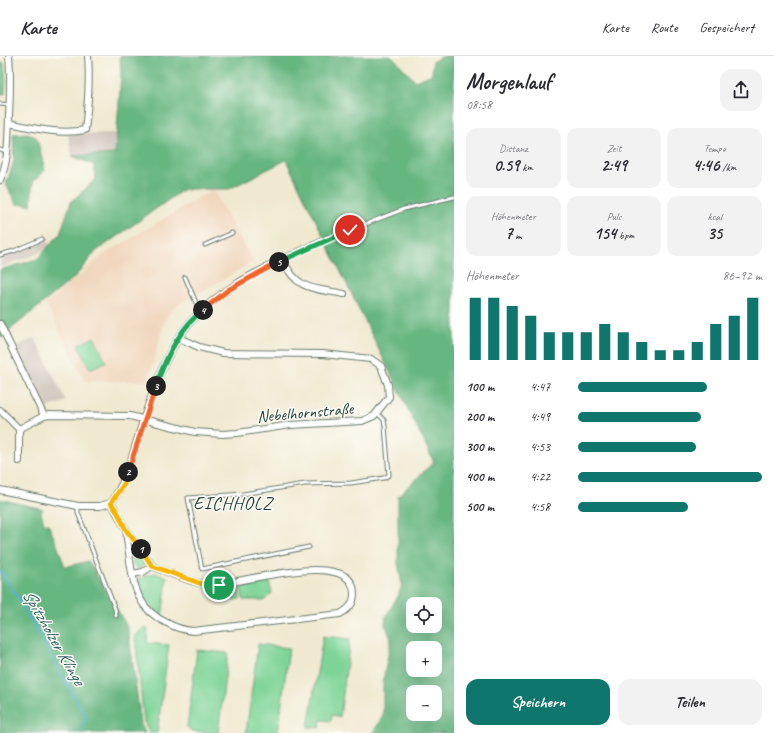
<!DOCTYPE html>
<html lang="de">
<meta charset="utf-8">
<style>
:root{--surface:#fff;--page:#f2f2f3;--text:#2b2b33;--muted:#7c7c81;--line:#e1e1e2;--accent:#0f766e}
body{margin:0;font-family:Caveat,sans-serif;background:var(--page);color:var(--text);height:100vh;display:flex;flex-direction:column;font-size:15px;white-space:nowrap}
*{box-sizing:border-box;margin:0}
p{font-size:13px;color:var(--muted)}
.icon{flex:none;width:22px;height:22px;fill:none;stroke:currentColor;stroke-width:2;stroke-linecap:round;stroke-linejoin:round}
.map{position:relative;flex:1;overflow:hidden}
.details{display:flex;flex-direction:column;background:var(--surface);width:320px}
.details>*{flex:none}
.buttons{position:absolute;left:406px;top:541px;display:grid;gap:8px}
.buttons a{display:grid;place-items:center;width:36px;height:36px;border-radius:8px;background:var(--surface);box-shadow:0 4px 16px #0002;font-size:20px}
.pin{position:absolute;display:grid;place-items:center;width:34px;height:34px;color:#fff;margin:-17px;border:2px solid #fff;border-radius:50%;box-shadow:0 1px 4px #0007}
.km{position:absolute;width:20px;height:20px;margin:-10px;border-radius:50%;background:#222;color:#fff;font-size:11px;line-height:20px;text-align:center}
.round{display:grid;place-items:center;flex:none;width:42px;height:42px;border-radius:12px;background:var(--page)}
.head{display:flex;align-items:center;justify-content:space-between;height:68px;padding:0 12px}
h1{font-size:22px;font-weight:700;line-height:30px}
.metrics{display:grid;grid-template-columns:repeat(3,1fr);gap:6px;height:68px;padding:4px 12px}
.metrics div{display:grid;align-content:center;border-radius:10px;background:var(--page);text-align:center}
.metrics b{font-size:17px;font-weight:700}
.metrics small{font-size:11px;font-weight:400}
.metrics p{font-size:11px}
.chart{height:112px;padding:8px 12px}
.chart p{display:flex;justify-content:space-between}
.chart svg{width:100%;height:72px;margin-top:4px;stroke:var(--accent);stroke-width:6}
.primary-button{display:flex;gap:8px;margin-top:auto;padding:8px 12px}
.primary-button a{flex:1;height:46px;border-radius:12px;background:var(--accent);color:#fff;font-size:16px;font-weight:700;line-height:46px;text-align:center}
.primary-button a+a{background:var(--page);color:var(--text)}
ul{padding:0 12px;list-style:none;font-size:13px}
li{display:grid;grid-template-columns:64px 48px 1fr;align-items:center;height:30px}
li i{height:10px;border-radius:5px;background:var(--accent)}
header{display:flex;align-items:center;gap:24px;box-sizing:border-box;height:56px;padding:0 20px;background:var(--surface);border-bottom:1px solid var(--line)}
header strong{font-size:19px}
nav{display:flex;gap:22px;margin-inline-start:auto;font-size:14px}
main{display:flex;flex:1;min-height:0}
.map>svg:first-child{display:block}
</style>
<header>
<strong>Karte</strong>
<nav><a>Karte</a><a>Route</a><a>Gespeichert</a></nav>
</header>
<main>
<div class="map">
<svg width="454" height="677" viewBox="0 0 454 677">
<rect width="100%" height="100%" fill="#fdfcf7"/>
<filter id="ink" filterUnits="userSpaceOnUse"><feTurbulence type="fractalNoise" baseFrequency=".025" numOctaves="2"/><feDisplacementMap in="SourceGraphic" scale="8" xChannelSelector="R" yChannelSelector="G"/><feConvolveMatrix kernelMatrix="1 2 1 2 8 2 1 2 1" color-interpolation-filters="sRGB"/></filter>
<filter id="wash" filterUnits="userSpaceOnUse"><feTurbulence type="fractalNoise" baseFrequency=".012" numOctaves="4" result="noise"/><feDisplacementMap in="SourceGraphic" scale="16" xChannelSelector="R" yChannelSelector="G"/><feGaussianBlur stdDeviation="0.9" result="paint"/><feColorMatrix in="noise" values="0 0 0 0 0 0 0 0 0 0 0 0 0 0 0 0 0 1.4 0 .05"/><feComposite in="paint" operator="in"/></filter>
<g filter="url(#wash)">
<rect width="100%" height="100%" fill="#f0e9d0"/>
<polygon fill="#f0d6bc" points="213,133 253,206 173,252 165,264 148,325 85,325 46,248 103,199"/>
<g fill="#cec2b9">
<polygon points="116,77 115,98 72,100 68,78"/>
<polygon points="46,183 50,189 37,198 0,211 0,200"/>
<polygon points="35,282 66,345 44,353 16,290"/>
</g>
<g fill="#7ed498" stroke="#4e8866">
<polygon points="94,281 106,306 90,313 78,289"/>
<path d="M133,486L145,504L144,510C140,513 136,513 133,509L131,489Z"/>
<polygon points="155,517 167,521 162,562 144,543 138,527 140,522"/>
<polygon points="269,525 272,537 265,544 243,544 241,531"/>
<polygon points="239,532 240,543 226,545 225,535"/>
<polygon points="144,571 148,573 147,587 169,589 157,677 150,677 144,666 135,580"/>
<polygon points="323,580 350,583 340,661 332,659 331,665 321,664 320,672 308,671"/>
<polygon points="258,588 289,592 278,677 246,677"/>
<polygon points="197,594 228,597 218,677 192,675 187,671"/>
</g>
<g fill="#66b680" stroke="#427a5a" fill-rule="evenodd">
<path d="M120,0H392L415,25L432,18L433,5L444,0H454V677H373L383,659V625L391,583L385,568L386,560L398,540L402,529L398,508V440L434,406L286,104L229,133H184L95,196L75,221L0,282V214L37,203L60,178L71,146L96,123L94,109L72,100L115,98L121,19ZM413,548H435V570H413ZM413,592H435V614H413ZM413,636H435V658H413Z"/>
<polygon points="0,7 4,7 6,24 5,38 0,38"/>
<polygon points="28,77 37,82 45,114 38,122 33,124 31,149 16,148 6,128 14,105 13,78"/>
<polygon points="0,443 43,453 41,456 44,467 48,468 56,486 65,511 88,505 128,572 141,668 145,677 0,677"/>
</g>
<g fill="none" stroke-linecap="round" stroke-linejoin="round">
<polyline stroke="#57b0d4" stroke-width="2" points="0,515 15,537 86,661 80,675"/>
</g>
</g>
<g filter="url(#ink)">
<g fill="none" stroke-linecap="round" stroke-linejoin="round">
<defs>
<g id="service">
<polyline points="0,48 10,49"/>
<polyline points="0,94 7,96"/>
<polyline points="327,183 404,153 454,141"/>
<polyline points="205,189 232,177"/>
<polyline points="0,199 14,195 42,183"/>
<polyline points="185,221 200,256"/>
<polyline points="78,450 78,457 115,553 116,560"/>
<polyline points="309,491 202,513 188,442 243,438 305,428 351,427 384,422 389,419 385,370 384,364 377,357"/>
</g>
<g id="minor">
<path d="M9,67C33,72 60,79 85,74C88,49 90,25 88,0"/>
<path d="M0,124C9,104 8,82 9,60C10,40 11,20 9,0"/>
<path d="M283,204C297,235 314,232 344,238"/>
<polyline points="0,268 44,360"/>
<polyline points="0,354 19,373 44,360 49,359 130,360 195,376 223,378 237,377 291,369 362,365 374,360 389,341 388,329 381,310 371,303 323,298 223,297 199,291 179,282"/>
<polyline points="19,405 19,373"/>
<polyline points="0,434 78,450 100,450 111,447"/>
<path d="M111,447C117,455 121,465 126,474C134,487 145,497 152,510C168,516 193,528 210,529C234,530 353,490 354,537C354,548 349,553 340,558L193,575C183,574 176,572 167,567C139,554 134,533 130,505C129,495 127,484 126,474"/>
<path d="M111,447C130,420 135,387 146,356C155,331 164,304 179,281C212,231 274,208 327,183"/>
<polyline points="132,518 143,516 152,510"/>
</g>
</defs>
<use href="#service" stroke="#68796b" stroke-width="5"/>
<use href="#minor" stroke="#68796b" stroke-width="8"/>
<use href="#service" stroke="#fff" stroke-width="3"/>
<use href="#minor" stroke="#fff" stroke-width="6"/>
</g>
</g>
<g fill="none" stroke-linecap="round" stroke-linejoin="round" filter="url(#ink)">
<defs>
<polyline id="split-1" points="141,493 152,510 202,528 219,529"/>
<polyline id="split-2" points="128,416 124,428 111,447 118,457 126,474 141,493"/>
<polyline id="split-3" points="128,416 156,330"/>
<path id="split-4" d="M156,330C165,303 180,272 203,254"/>
<polyline id="split-5" points="203,254 228,234 279,206"/>
<polyline id="split-6" points="279,206 350,174"/>
</defs>
<use href="#split-1" stroke="#fff" stroke-width="8"/>
<use href="#split-2" stroke="#fff" stroke-width="8"/>
<use href="#split-3" stroke="#fff" stroke-width="8"/>
<use href="#split-4" stroke="#fff" stroke-width="8"/>
<use href="#split-5" stroke="#fff" stroke-width="8"/>
<use href="#split-6" stroke="#fff" stroke-width="8"/>
<use href="#split-1" stroke="#f5b400" stroke-width="5"/>
<use href="#split-2" stroke="#f5b400" stroke-width="5"/>
<use href="#split-3" stroke="#f0652b" stroke-width="5"/>
<use href="#split-4" stroke="#22a559" stroke-width="5"/>
<use href="#split-5" stroke="#f0652b" stroke-width="5"/>
<use href="#split-6" stroke="#22a559" stroke-width="5"/>
</g>
<g text-anchor="middle" stroke-width="3" stroke-linejoin="round" paint-order="stroke">
<g font-size="17" fill="#1f3d34" stroke="#fdfcf7">
<text transform="translate(305 356) rotate(-5)" y="6">Nebelhornstraße</text>
</g>
<g font-size="18" letter-spacing="1" fill="#1f3d34" stroke="#fdfcf7">
<text x="233" y="453">EICHHOLZ</text>
</g>
<g font-size="18" font-style="italic" fill="#306064" stroke="#fdfcf7">
<text transform="translate(54 581) rotate(60)" y="6">Spitzholzer Klinge</text>
</g>
</g>
</svg>
<div class="buttons">
<a><svg class="icon" aria-label="locate" viewBox="0 0 24 24"><circle cx="12" cy="12" r="6"/><path d="M12 2v4M12 18v4M2 12h4M18 12h4"/></svg></a>
<a>+</a>
<a>−</a>
</div>
<div class="pin" style="left:219px;top:529px;background:#1e9e55"><svg class="icon" aria-label="arrive" viewBox="0 0 24 24"><path d="M6 21V4h12l-3 4 3 4H6"/></svg></div>
<div class="pin" style="left:350px;top:174px;background:#d93025"><svg class="icon" aria-label="check" viewBox="0 0 24 24"><path d="M5 12l5 5 9-10"/></svg></div>
<b class="km" style="left:141px;top:493px">1</b>
<b class="km" style="left:128px;top:416px">2</b>
<b class="km" style="left:156px;top:330px">3</b>
<b class="km" style="left:203px;top:254px">4</b>
<b class="km" style="left:279px;top:206px">5</b>
</div>
<section class="details">
<div class="head"><div><h1>Morgenlauf</h1><p>08:58</p></div><a class="round"><svg class="icon" aria-label="share" viewBox="0 0 24 24"><path d="M12 15V3M7 8l5-5 5 5M5 13v7h14v-7"/></svg></a></div>
<div class="metrics">
<div><p>Distanz</p><b>0.59<small> km</small></b></div>
<div><p>Zeit</p><b>2:49</b></div>
<div><p>Tempo</p><b>4:46<small> /km</small></b></div>
</div>
<div class="metrics">
<div><p>Höhenmeter</p><b>7<small> m</small></b></div>
<div><p>Puls</p><b>154<small> bpm</small></b></div>
<div><p>kcal</p><b>35</b></div>
</div>
<div class="chart"><p><span>Höhenmeter</span>86–92 m</p>
<svg viewBox="0 0 160 44" preserveAspectRatio="none"><path d="M5 44V6M15 44V6M25 44V11M35 44V17M45 44V27M55 44V27M65 44V27M75 44V22M85 44V27M95 44V33M105 44V38M115 44V38M125 44V33M135 44V22M145 44V17M155 44V6"/></svg>
</div>
<ul>
<li><b>100 m</b>4:47<i style="width:70%"></i></li>
<li><b>200 m</b>4:49<i style="width:67%"></i></li>
<li><b>300 m</b>4:53<i style="width:64%"></i></li>
<li><b>400 m</b>4:22<i style="width:100%"></i></li>
<li><b>500 m</b>4:58<i style="width:60%"></i></li>
</ul>
<div class="primary-button"><a>Speichern</a><a>Teilen</a></div>
</section>
</main>
